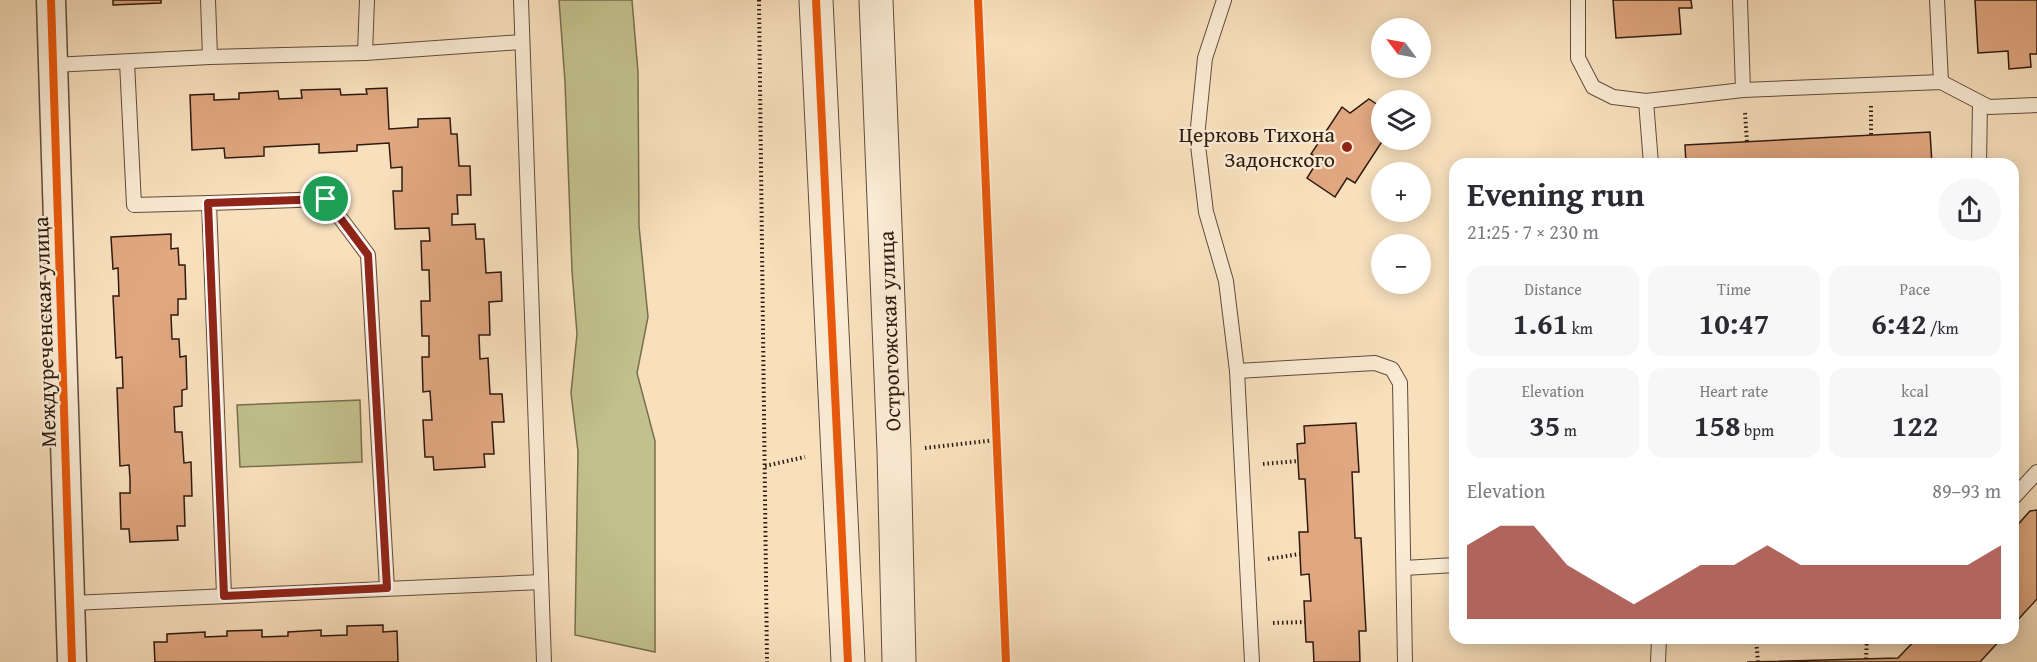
<!DOCTYPE html>
<meta charset="utf-8">
<style>
:root{--surface:#fff;--page:#f7f7f7;--text:#2b2b33;--muted:#7c7c81;--accent:#8f2418}
body{margin:0;font-family:"Gentium Book Plus",serif;background:var(--page);color:var(--text);height:100vh;display:flex;flex-direction:column;font-size:22px;white-space:nowrap}
*{box-sizing:border-box;margin:0}
p{font-size:20px;color:var(--muted)}
.icon{flex:none;width:33px;height:33px;fill:none;stroke:currentColor;stroke-width:2;stroke-linecap:round;stroke-linejoin:round}
.map{position:relative;flex:1;overflow:hidden}
.panel{position:absolute;left:1449px;top:158px;width:570px;height:486px;display:flex;flex-direction:column;background:var(--surface);border-radius:18px;box-shadow:0 3px 15px #0003}
.panel>*{flex:none}
.needle{width:39px;rotate:302deg}
.buttons{position:absolute;left:1371px;top:18px;display:grid;gap:12px}
.buttons a{display:grid;place-items:center;width:60px;height:60px;border-radius:50%;background:var(--surface);box-shadow:0 3px 15px #0003;font-size:30px}
.pin{position:absolute;display:grid;place-items:center;width:51px;height:51px;color:#fff;margin:-26px;border:3px solid #fff;border-radius:50%;box-shadow:0 2px 6px #0007}
.round{display:grid;place-items:center;flex:none;width:63px;height:63px;border-radius:32px;background:var(--page)}
.head{display:flex;align-items:center;justify-content:space-between;height:102px;padding:0 18px}
h1{font-size:33px;font-weight:800;line-height:45px}
.figures{display:grid;grid-template-columns:repeat(3,1fr);gap:9px;height:102px;padding:6px 18px}
.figures div{display:grid;align-content:center;border-radius:15px;background:var(--page);text-align:center}
.figures b{font-size:30px;font-weight:800}
.figures small{font-size:16px;font-weight:400}
.figures p{font-size:16px}
.chart{height:168px;padding:12px 18px}
.chart p{display:flex;justify-content:space-between}
.chart svg{width:100%;height:108px;margin-top:6px;fill:var(--accent);opacity:.7}
.map>svg:first-child{display:block}
</style>
<div class="map">
<svg width="2037" height="662" viewBox="0 0 2037 662">
<rect width="100%" height="100%" fill="#f8e0bd"/>
<filter id="stains"><feTurbulence type="fractalNoise" baseFrequency=".00333" numOctaves="4"/><feColorMatrix values="0 0 0 0 .2 0 0 0 0 .09 0 0 0 0 .02 0 0 0 .5 -.17"/></filter>
<radialGradient id="worn" r=".72"><stop offset=".6" stop-color="#630" stop-opacity="0"/><stop offset="1" stop-color="#630" stop-opacity=".3"/></radialGradient>
<g fill="#c2c18d" stroke="#786e4f" stroke-width="1.5">
<polygon points="559,0 632,0 638,72 639,226 648,317 637,373 655,441 655,652 575,635 578,451 571,393 577,334 572,271 565,82"/>
<polygon points="360,400 362,462 240,467 237,405"/>
</g>
<g fill="#e0a780" stroke="#2f1b11" stroke-width="1.5">
<polygon points="113,0 161,0 161,3 113,5"/>
<polygon points="1613,0 1691,0 1692,8 1679,8 1681,34 1616,38"/>
<polygon points="1975,0 2037,0 2037,54 2030,54 2031,67 2009,69 2008,51 1978,53"/>
<polygon points="387,88 389,129 418,127 418,119 450,118 451,134 457,134 459,166 470,166 471,195 457,195 458,214 452,214 452,225 475,224 476,239 484,239 486,273 501,272 502,301 489,302 490,335 479,335 480,359 488,358 490,394 502,394 504,422 492,422 494,454 484,454 485,467 434,470 433,457 425,457 423,420 432,420 430,391 423,392 422,357 429,357 429,336 422,336 421,301 430,301 429,270 422,270 421,241 430,241 429,228 395,229 393,191 402,191 402,167 391,168 389,143 357,145 357,151 319,153 319,144 264,147 264,156 225,158 224,148 192,150 190,95 214,94 214,100 239,99 239,93 278,91 279,99 302,98 301,90 340,89 341,95 367,94 366,89"/>
<polygon points="1369,99 1381,107 1382,120 1377,131 1382,133 1382,140 1383,140 1355,183 1347,178 1335,197 1307,178 1319,159 1311,154 1342,107 1350,113"/>
<polygon points="1930,132 1932,164 1686,164 1685,145"/>
<polygon points="171,234 171,249 178,248 179,265 185,265 186,299 178,299 178,315 171,315 172,339 179,339 180,357 186,356 187,389 182,390 182,406 174,407 175,432 182,432 184,463 191,462 192,496 184,496 185,526 177,526 178,540 130,542 129,529 121,529 120,493 130,493 130,479 129,465 120,466 117,388 123,388 122,357 116,358 113,296 119,296 118,268 113,269 111,237"/>
<polygon points="1356,423 1359,472 1352,472 1355,538 1361,538 1366,631 1359,631 1360,662 1314,662 1313,642 1306,642 1304,601 1311,601 1309,574 1301,575 1299,532 1308,532 1305,479 1299,479 1297,444 1305,443 1304,426"/>
<polygon points="2037,510 2037,599 2013,625 2013,530 2030,511"/>
<polygon points="383,625 383,632 397,631 398,662 155,662 154,642 167,642 167,634 205,632 205,637 227,636 227,631 262,630 262,637 288,636 288,632 321,630 321,636 347,635 347,626"/>
<polygon points="1917,638 2002,638 1980,662 1747,662 1898,658"/>
</g>
<g fill="none" stroke-linecap="round" stroke-linejoin="round">
<defs>
<g id="service">
<polyline points="208,0 210,57"/>
<polyline points="521,0 544,662"/>
<polyline points="1224,0 1205,58 1197,137 1206,212 1226,281 1237,371 1252,662"/>
<polyline points="1578,0 1578,58 1593,87 1613,97 1646,101 1743,90 1941,82 1989,107 2037,105"/>
<polyline points="1740,0 1743,90"/>
<polyline points="1937,0 1941,82"/>
<polyline points="365,53 367,0"/>
<polyline points="127,62 134,205 209,203"/>
<polyline points="53,65 210,57 365,53 522,42"/>
<polyline points="1646,101 1651,164"/>
<polyline points="1979,164 1980,103"/>
<polyline points="1237,371 1375,363 1392,369 1400,383 1405,662"/>
<polyline points="2013,498 2037,472"/>
<polyline points="1404,568 1455,565"/>
<polyline points="224,595 209,203 326,199 368,255 387,588"/>
<polyline points="72,603 541,582"/>
<polyline points="1658,662 1659,638"/>
</g>
<polyline id="minor" points="51,0 72,662"/>
<g id="tertiary">
<polyline points="816,0 848,662"/>
<polyline points="876,0 894,451 899,662"/>
</g>
</defs>
<use href="#service" stroke="#614c3c" stroke-width="16"/>
<use href="#minor" stroke="#614c3c" stroke-width="31"/>
<use href="#tertiary" stroke="#614c3c" stroke-width="35"/>
<g stroke="#2f1b11" stroke-width="4" stroke-dasharray="1.5 3" stroke-linecap="butt">
<polyline points="759,0 767,662"/>
<polyline points="1871,106 1871,135"/>
<polyline points="1745,113 1747,142"/>
<polyline points="925,448 996,440"/>
<polyline points="1263,464 1298,461"/>
<polyline points="765,466 805,457"/>
<polyline points="1268,559 1300,554"/>
<polyline points="1273,623 1305,622"/>
<polyline points="1756,638 1758,662"/>
<polyline points="1866,659 1867,638"/>
</g>
<use href="#service" stroke="#faebd4" stroke-width="14"/>
<use href="#minor" stroke="#faebd4" stroke-width="28"/>
<use href="#tertiary" stroke="#faebd4" stroke-width="33"/>
<defs>
<g id="cycleway">
<polyline points="51,0 72,662"/>
<polyline points="816,0 848,662"/>
<polyline points="978,0 1006,662"/>
</g>
</defs>
<use href="#cycleway" stroke="#faebd4" stroke-width="11"/>
<use href="#cycleway" stroke="#e8590c" stroke-width="8"/>
</g>
<g fill="none" stroke-linecap="round" stroke-linejoin="round">
<defs>
<polygon id="route" points="326,199 368,255 387,588 224,596 208,203"/>
</defs>
<use href="#route" stroke="#fff" stroke-width="12"/>
<use href="#route" stroke="#8f2418" stroke-width="8"/>
</g>
<circle fill="#8f2418" stroke="#faebd4" stroke-width="2" cx="1347" cy="147" r="6"/>
<g text-anchor="middle" stroke-width="4.5" stroke-linejoin="round" paint-order="stroke">
<g font-size="22" fill="#2f1b11" stroke="#faebd4" text-anchor="end">
<text x="1335" y="142">Церковь Тихона<tspan x="1335" dy="25">Задонского</tspan></text>
</g>
<g font-size="22" fill="#2f1b11" stroke="#faebd4">
<text transform="translate(889 331) rotate(-92)" y="8">Острогожская улица</text>
<text transform="translate(44 332) rotate(-92)" y="8">Междуреченская улица</text>
</g>
</g>
<rect width="100%" height="100%" filter="url(#stains)"/>
<rect width="100%" height="100%" fill="url(#worn)"/>
</svg>
<div class="buttons">
<a><svg class="needle" viewBox="-14 -14 28 28"><path d="M0-13l5 13h-10z" fill="#e53935"/><path d="M0 13l5-13h-10z" fill="#7c7c81"/></svg></a>
<a><svg class="icon" aria-label="layers" viewBox="0 0 24 24"><path d="M12 4l9 5-9 5-9-5zM3 14l9 5 9-5"/></svg></a>
<a>+</a>
<a>−</a>
</div>
<div class="pin" style="left:326px;top:199px;background:#1e9e55"><svg class="icon" aria-label="arrive" viewBox="0 0 24 24"><path d="M6 21V4h12l-3 4 3 4H6"/></svg></div>
<section class="panel">
<div class="head"><div><h1>Evening run</h1><p>21:25 · 7 × 230 m</p></div><a class="round"><svg class="icon" aria-label="share" viewBox="0 0 24 24"><path d="M12 15V3M7 8l5-5 5 5M5 13v7h14v-7"/></svg></a></div>
<div class="figures">
<div><p>Distance</p><b>1.61<small> km</small></b></div>
<div><p>Time</p><b>10:47</b></div>
<div><p>Pace</p><b>6:42<small> /km</small></b></div>
</div>
<div class="figures">
<div><p>Elevation</p><b>35<small> m</small></b></div>
<div><p>Heart rate</p><b>158<small> bpm</small></b></div>
<div><p>kcal</p><b>122</b></div>
</div>
<div class="chart"><p><span>Elevation</span>89–93 m</p>
<svg viewBox="0 0 160 44" preserveAspectRatio="none"><path d="M0 44V14L10 6L20 6L30 22L40 30L50 38L60 30L70 22L80 22L90 14L100 22L110 22L120 22L130 22L140 22L150 22L160 14V44z"/></svg>
</div>
</section>
</div>
